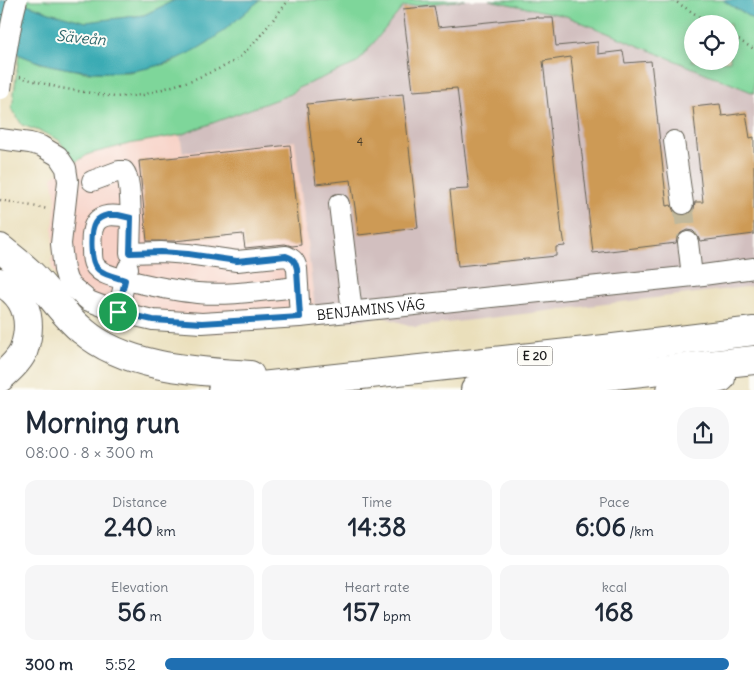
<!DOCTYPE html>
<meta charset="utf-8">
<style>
:root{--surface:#fff;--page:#f6f6f7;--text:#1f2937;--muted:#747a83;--accent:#1f6fb2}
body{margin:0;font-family:Delius,sans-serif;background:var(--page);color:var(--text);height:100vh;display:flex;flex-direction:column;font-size:19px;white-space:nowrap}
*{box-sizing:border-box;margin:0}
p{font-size:16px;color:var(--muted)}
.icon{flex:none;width:28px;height:28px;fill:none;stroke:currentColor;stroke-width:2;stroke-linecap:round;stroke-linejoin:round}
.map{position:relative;height:390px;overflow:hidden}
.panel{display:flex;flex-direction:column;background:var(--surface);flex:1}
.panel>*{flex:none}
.fabs{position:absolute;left:684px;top:15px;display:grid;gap:10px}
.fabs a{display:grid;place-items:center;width:55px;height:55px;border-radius:50%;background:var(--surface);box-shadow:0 2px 12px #0003;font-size:25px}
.pin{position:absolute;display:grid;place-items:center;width:42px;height:42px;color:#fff;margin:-21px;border:2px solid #fff;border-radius:50%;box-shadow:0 1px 5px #0007}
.round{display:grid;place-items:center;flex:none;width:52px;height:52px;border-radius:20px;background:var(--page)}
.headline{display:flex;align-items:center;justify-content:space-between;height:85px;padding:0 25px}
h1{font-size:28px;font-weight:700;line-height:38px}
.figures{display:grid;grid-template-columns:repeat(3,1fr);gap:8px;height:85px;padding:5px 25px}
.figures div{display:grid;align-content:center;border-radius:12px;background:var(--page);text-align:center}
.figures b{font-size:25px;font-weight:700}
.figures small{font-size:14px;font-weight:400}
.figures p{font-size:14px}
ul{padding:0 25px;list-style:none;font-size:16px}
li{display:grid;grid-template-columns:80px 60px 1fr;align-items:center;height:38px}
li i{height:12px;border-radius:6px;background:var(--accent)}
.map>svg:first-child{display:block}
</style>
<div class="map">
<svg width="754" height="390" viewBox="0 0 754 390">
<rect width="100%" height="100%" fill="#fdfcf7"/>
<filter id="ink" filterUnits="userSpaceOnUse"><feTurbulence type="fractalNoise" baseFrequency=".02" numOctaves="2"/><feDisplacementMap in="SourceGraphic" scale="10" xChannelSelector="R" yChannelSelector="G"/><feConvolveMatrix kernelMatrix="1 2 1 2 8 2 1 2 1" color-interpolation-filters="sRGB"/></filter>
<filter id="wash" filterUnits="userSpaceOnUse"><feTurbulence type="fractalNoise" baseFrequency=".0096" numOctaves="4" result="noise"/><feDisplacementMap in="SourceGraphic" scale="20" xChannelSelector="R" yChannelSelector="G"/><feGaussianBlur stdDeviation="1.12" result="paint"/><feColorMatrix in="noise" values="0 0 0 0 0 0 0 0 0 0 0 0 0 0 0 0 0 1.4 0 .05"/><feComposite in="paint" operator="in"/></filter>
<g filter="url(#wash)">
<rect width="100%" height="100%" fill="#eadfbb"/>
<polygon fill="#f7d1c6" points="180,135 183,152 295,141 317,325 215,333 161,330 70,297 52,268 53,228 56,199 52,177 89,154 129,144"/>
<polygon fill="#d2bfbf" points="465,0 489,0 566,16 754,93 754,286 415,327 383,317 317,325 295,141 183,152 180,135 291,94 298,88 357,63 403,7"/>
<g fill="#7ed69a" stroke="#4d795b" fill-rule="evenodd">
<polygon points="28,0 175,0 144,15 86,22 49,12 27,4"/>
<polygon points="260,0 465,0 403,7 357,63 298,88 291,94 180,135 129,144 89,154 74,163 59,140 42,132 22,125 12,109 19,54 40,63 85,72 129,72 170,63 207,43"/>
<path d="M489,0H723L754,20V93L566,16ZM692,24H730V61H692Z"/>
</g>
<g fill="#3aabb4" stroke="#2b6468">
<path d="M0,0H15L49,12L86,22L144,15L175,0H260C243,14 224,32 207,43C155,77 100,78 42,63C28,59 14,52 0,46Z"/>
<polygon points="723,0 754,0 754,20 727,3"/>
</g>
<g id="blocks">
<g fill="#cd9a55">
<polygon points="434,6 438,27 538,17 538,18 553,18 556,46 598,42 598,54 623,51 625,63 651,61 667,206 671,205 674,212 679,215 684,216 690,214 694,209 695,202 703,202 693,107 720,104 722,116 746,113 750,138 754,137 754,234 700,241 697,235 693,231 687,230 681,233 677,238 676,243 593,253 571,57 543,61 562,233 563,233 565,246 556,247 556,256 458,266 450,190 469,189 457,88 413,91 403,9"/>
<polygon points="403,94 418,228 359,235 351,180 316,184 307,104"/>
<polygon points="290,145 301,245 292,246 285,244 245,248 243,234 174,241 147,241 139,161"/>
</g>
</g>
</g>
<g filter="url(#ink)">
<use href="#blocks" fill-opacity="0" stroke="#646054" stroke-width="1"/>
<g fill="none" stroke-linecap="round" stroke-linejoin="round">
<polyline stroke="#c1b89b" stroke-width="20" stroke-dasharray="20 10" stroke-linecap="butt" points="683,204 688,242"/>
<defs>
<g id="minor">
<path id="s1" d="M0,139L30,143L41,146L58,156L66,168L68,181L61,244L64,270L67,280L71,286L89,301L118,312L153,320L202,323L300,317L703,275L754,268"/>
<polyline points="674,141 683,204"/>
<path d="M92,181L119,171H124C131,179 130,206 131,218"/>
<polyline points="339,204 352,312"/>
<polyline points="688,242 692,276"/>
<path d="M128,268L125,280C149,285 173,291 197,293C230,296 265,290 298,287"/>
<path d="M118,312L125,280C116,277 103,275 97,268C92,264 92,255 92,250C89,217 101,211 131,218L130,253L161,252L188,254L237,261L286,256C293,259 295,261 297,269L300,317"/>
</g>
<g id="highway">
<path d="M0,248C11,257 22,265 32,275C50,293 63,315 83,331C126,368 196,371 250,375"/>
<path d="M0,282C22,293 31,313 27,337C26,341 25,347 23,352C18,362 9,370 0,378"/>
<polyline points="222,390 605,349 754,331"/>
<polyline points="475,390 754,360"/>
<polyline points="671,390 721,378"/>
</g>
</defs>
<use href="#minor" stroke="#646054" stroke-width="22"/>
<use href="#highway" stroke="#646054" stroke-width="30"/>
<g stroke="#646054" stroke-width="2.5" stroke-dasharray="1 4" stroke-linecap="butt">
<polyline points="673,0 711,24"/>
<polyline points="730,35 754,49"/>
<polyline points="20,77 60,88 115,97 143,95 192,80 221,68 238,59 255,42 289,0"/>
<polyline points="0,200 48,209"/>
</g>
<use href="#minor" stroke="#fff" stroke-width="20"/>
<use href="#highway" stroke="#fff" stroke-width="28"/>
<defs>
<path id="minor-bridge" d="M1,89C5,59 9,29 17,0"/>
</defs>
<use href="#minor-bridge" stroke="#646054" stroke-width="22" stroke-linecap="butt"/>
<use href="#minor-bridge" stroke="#fff" stroke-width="20"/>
</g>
</g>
<g fill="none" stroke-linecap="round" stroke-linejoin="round" filter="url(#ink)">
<defs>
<path id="route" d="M108,215H118L131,218L130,253L161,252L188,254L237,261L286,256C294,259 295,261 297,269L300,317L202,323L153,320L118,312L125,280C116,277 103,275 97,268C90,261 90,231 95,223C98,218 103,216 108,215Z"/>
</defs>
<use href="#route" stroke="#fff" stroke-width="10"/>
<use href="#route" stroke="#1f6fb2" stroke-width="6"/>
</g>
<g text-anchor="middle" stroke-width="4" stroke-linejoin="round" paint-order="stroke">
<g font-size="11" fill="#483c2a">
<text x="360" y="146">4</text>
</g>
<rect fill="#fdfcf7" stroke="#605f5e" stroke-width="1" x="517.5" y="346.5" width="35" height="19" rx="4"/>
<g font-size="12" font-weight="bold" fill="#1c1c1c">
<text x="535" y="360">E 20</text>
</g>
<g font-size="14" fill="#1c1c1c" stroke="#fdfcf7">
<text dy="5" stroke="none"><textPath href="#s1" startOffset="505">BENJAMINS VÄG</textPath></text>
</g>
<g font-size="15" font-style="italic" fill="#2b6468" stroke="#fdfcf7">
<text transform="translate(81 38) rotate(5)" y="5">Säveån</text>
</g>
</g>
</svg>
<div class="fabs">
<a><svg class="icon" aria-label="locate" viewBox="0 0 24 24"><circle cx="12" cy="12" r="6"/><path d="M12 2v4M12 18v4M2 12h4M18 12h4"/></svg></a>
</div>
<div class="pin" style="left:118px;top:312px;background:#1e9e55"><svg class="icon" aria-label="arrive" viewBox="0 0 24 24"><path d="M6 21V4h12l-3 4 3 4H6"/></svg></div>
</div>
<section class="panel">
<div class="headline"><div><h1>Morning run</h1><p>08:00 · 8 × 300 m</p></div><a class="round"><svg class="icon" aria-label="share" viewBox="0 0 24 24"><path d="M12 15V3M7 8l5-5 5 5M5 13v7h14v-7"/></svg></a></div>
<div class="figures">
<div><p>Distance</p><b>2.40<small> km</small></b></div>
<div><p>Time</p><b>14:38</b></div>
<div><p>Pace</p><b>6:06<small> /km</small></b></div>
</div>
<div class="figures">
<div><p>Elevation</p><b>56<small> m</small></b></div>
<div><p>Heart rate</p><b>157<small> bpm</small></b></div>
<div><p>kcal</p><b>168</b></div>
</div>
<ul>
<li><b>300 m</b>5:52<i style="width:100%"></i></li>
</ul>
</section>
